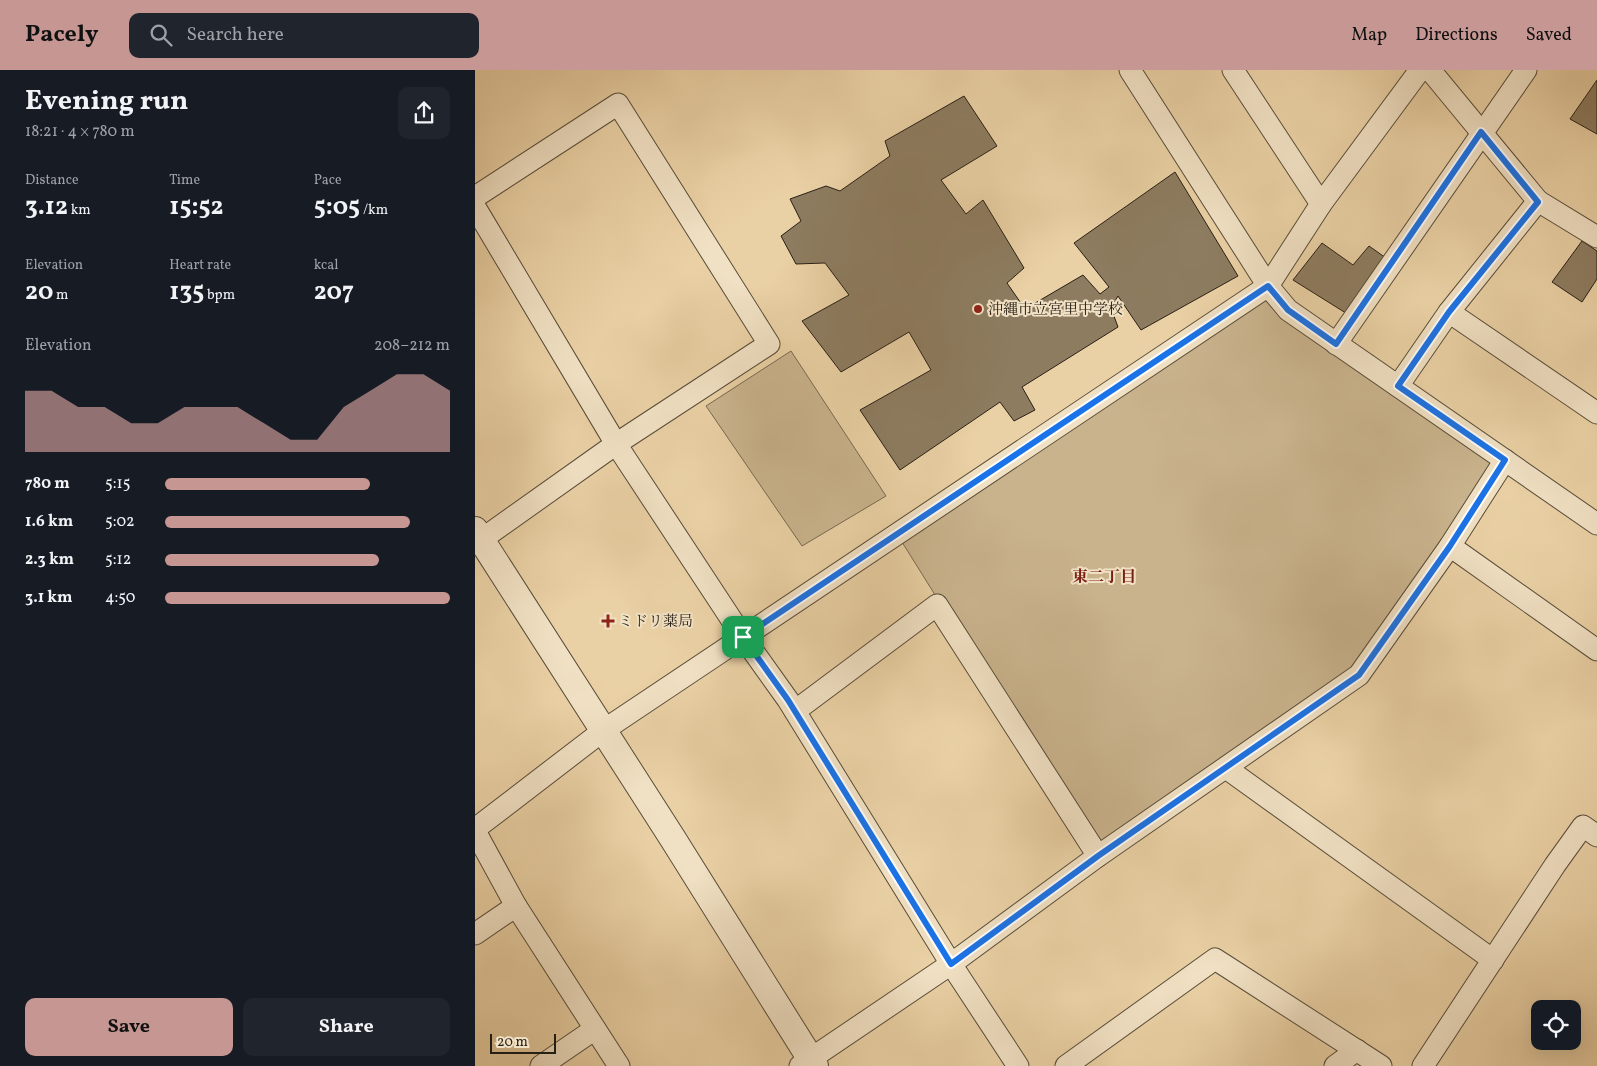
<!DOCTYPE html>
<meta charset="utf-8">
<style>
:root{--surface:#171b24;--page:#20242c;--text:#f1f3f6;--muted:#9ea1a6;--accent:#c59692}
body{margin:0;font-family:Vollkorn,"Noto Serif JP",serif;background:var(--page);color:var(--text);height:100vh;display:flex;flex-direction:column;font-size:19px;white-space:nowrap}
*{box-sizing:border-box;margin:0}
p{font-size:16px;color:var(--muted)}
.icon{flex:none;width:28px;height:28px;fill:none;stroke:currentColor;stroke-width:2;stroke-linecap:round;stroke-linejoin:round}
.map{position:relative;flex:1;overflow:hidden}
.details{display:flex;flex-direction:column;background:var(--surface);width:475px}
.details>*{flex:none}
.buttons{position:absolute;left:1056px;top:930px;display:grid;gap:10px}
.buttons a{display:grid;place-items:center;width:50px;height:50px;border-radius:10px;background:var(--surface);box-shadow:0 5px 20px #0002;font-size:25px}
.scale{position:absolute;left:15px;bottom:12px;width:66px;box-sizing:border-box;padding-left:5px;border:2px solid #281f15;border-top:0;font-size:14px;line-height:18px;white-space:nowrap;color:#281f15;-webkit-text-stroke:4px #f1e1c4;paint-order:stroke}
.pin{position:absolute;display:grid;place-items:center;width:42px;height:42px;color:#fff;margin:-21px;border-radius:10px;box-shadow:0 2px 8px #0006}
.round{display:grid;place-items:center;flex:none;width:52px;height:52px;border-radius:10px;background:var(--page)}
.summary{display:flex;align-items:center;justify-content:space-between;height:85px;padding:0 25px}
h1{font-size:28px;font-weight:700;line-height:38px}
.figures{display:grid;grid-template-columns:repeat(3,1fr);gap:8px;height:85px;padding:5px 25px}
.figures div{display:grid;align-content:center}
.figures b{font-size:25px;font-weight:700}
.figures small{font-size:14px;font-weight:400}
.figures p{font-size:14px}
.chart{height:140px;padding:10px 25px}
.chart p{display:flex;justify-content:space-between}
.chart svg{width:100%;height:90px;margin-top:5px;fill:var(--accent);opacity:.7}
.action{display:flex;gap:10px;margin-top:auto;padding:10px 25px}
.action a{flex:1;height:58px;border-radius:10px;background:var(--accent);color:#111;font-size:20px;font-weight:700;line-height:58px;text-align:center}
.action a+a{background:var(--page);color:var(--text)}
ul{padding:0 25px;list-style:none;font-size:16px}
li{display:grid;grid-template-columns:80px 60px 1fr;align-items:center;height:38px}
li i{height:12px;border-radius:6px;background:var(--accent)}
header{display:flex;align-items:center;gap:30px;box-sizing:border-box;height:70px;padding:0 25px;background:var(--accent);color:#111}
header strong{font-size:24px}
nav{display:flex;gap:28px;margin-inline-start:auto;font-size:18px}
.search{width:350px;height:45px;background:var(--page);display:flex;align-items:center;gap:12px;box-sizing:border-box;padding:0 18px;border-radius:10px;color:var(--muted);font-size:19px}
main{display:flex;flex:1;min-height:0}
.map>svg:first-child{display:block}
</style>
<header>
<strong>Pacely</strong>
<div class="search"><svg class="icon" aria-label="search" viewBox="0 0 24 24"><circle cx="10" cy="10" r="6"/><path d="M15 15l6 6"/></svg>Search here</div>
<nav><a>Map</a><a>Directions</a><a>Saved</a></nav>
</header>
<main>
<section class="details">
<div class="summary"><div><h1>Evening run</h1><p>18:21 · 4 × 780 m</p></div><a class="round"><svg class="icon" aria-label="share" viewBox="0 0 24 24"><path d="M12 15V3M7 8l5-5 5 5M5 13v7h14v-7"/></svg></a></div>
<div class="figures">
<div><p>Distance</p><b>3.12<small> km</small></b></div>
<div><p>Time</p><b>15:52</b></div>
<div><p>Pace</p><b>5:05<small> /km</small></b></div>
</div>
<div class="figures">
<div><p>Elevation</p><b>20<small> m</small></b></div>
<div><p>Heart rate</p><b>135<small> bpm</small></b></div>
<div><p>kcal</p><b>207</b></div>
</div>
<div class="chart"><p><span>Elevation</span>208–212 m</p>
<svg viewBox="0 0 160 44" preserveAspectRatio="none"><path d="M0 44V14L10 14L20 22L30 22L40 30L50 30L60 22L70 22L80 22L90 30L100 38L110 38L120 22L130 14L140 6L150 6L160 14V44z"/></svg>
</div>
<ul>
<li><b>780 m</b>5:15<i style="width:72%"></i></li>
<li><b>1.6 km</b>5:02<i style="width:86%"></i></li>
<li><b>2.3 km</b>5:12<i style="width:75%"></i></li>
<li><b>3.1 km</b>4:50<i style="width:100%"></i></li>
</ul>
<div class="action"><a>Save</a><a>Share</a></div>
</section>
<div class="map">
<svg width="1122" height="996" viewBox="0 0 1122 996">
<rect width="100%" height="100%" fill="#ead1a5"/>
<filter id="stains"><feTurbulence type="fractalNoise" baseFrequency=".004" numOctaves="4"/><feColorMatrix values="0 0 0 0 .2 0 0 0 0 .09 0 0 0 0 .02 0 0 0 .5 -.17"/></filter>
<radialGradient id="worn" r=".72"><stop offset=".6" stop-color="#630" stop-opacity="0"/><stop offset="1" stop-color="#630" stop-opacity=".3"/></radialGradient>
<g fill="#c9b38d" stroke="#786951">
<polygon points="793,216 1030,390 884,605 623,786 422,464"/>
<polygon points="316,281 411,426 327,476 231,336"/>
</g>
<g fill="#8d7c60" stroke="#281f15">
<polygon points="1122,10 1122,64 1095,49"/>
<polygon points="489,26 522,76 466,110 491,144 508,130 549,198 532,213 550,239 608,205 625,224 634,217 599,173 700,102 763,206 666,260 643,226 636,238 643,257 547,317 560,340 539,351 525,332 425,400 385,340 456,300 434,262 366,302 327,251 374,225 350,193 321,194 306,166 326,151 315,129 351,116 365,121 415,86 410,71"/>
<polygon points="1107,171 1122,181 1122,209 1107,232 1077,212"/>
<polygon points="847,173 878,195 894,176 911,188 874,245 818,210"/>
</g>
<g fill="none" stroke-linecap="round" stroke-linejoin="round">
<defs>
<g id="minor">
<polyline points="655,0 793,216 813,240 1122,454"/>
<polyline points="758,0 846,134 945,0"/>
<polyline points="955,0 1063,131 974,242 1122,343"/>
<polyline points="0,127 143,34 294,274 141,374 0,474"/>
<polyline points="1063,131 1122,167"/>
<polyline points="0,137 141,374 268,567 313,630 476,894 543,996"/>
<polyline points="861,274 1051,0"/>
<polyline points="923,316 974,242"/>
<polyline points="975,476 1030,390"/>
<polyline points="320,641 462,535 623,786"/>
<polyline points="751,698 1018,890"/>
<polyline points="0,759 129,660 793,216 846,134"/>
<polyline points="0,761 41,836"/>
<polyline points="0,864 41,836 144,996"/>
<polyline points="66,996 120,959"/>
<polyline points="325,996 476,894 623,786 884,605 975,476 1122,580"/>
<polyline points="591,996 740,889 906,996"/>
<polyline points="860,996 882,980"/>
<polyline points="948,996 1080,795 1108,756 1122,766"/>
</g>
<polyline id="tertiary" points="0,460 198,769 340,996"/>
</defs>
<use href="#minor" stroke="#584c39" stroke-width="23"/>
<use href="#tertiary" stroke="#584c39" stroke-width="28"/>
<use href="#minor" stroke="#f1e1c4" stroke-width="21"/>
<use href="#tertiary" stroke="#f1e1c4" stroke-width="26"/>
</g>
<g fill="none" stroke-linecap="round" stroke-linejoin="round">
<defs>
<polygon id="route" points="1006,62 1063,132 974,242 923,316 1030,390 975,476 884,605 623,786 476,894 313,630 268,567 793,216 813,240 861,274"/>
</defs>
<use href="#route" stroke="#fff" stroke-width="10"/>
<use href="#route" stroke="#1a73e8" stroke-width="6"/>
</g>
<g fill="#8f2418" stroke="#f1e1c4" stroke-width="2">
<circle cx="503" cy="239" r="5"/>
<path d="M130.5 543.5h5v5h5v5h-5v5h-5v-5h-5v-5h5z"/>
</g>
<g text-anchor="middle" stroke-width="4" stroke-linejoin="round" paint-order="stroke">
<g font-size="15" fill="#281f15" stroke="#f1e1c4" text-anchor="start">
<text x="513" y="244">沖縄市立宮里中学校</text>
<text x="143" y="556">ミドリ薬局</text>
</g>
<g font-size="16" font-weight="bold" fill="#7a1f14" stroke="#f1e1c4">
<text x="629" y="512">東二丁目</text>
</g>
</g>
<rect width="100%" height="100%" filter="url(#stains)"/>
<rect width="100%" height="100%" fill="url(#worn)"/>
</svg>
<div class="buttons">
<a><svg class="icon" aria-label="locate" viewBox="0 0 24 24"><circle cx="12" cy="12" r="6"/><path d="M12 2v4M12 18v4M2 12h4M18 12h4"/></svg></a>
</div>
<div class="scale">20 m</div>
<div class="pin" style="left:268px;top:567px;background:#1e9e55"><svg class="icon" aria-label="arrive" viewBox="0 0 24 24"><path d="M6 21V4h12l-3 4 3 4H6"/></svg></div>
</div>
</main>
